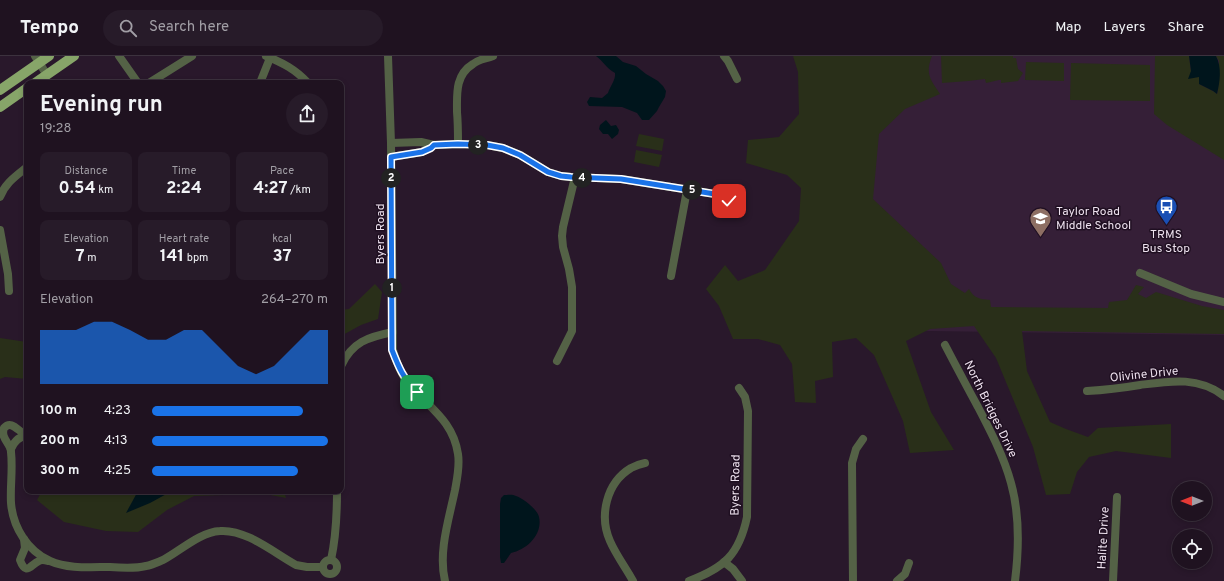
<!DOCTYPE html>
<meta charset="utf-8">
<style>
:root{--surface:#1f1220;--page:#271b29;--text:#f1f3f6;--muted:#a19ea5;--line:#3c323e;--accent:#1a73e8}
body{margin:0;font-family:Overpass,sans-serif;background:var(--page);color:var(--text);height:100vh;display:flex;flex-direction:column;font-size:15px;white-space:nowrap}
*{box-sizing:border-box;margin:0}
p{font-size:13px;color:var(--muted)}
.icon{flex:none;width:22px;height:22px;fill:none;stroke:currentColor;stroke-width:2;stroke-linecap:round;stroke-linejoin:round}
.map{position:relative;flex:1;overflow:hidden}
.panel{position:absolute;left:24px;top:24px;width:320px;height:414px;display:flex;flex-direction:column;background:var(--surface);border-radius:8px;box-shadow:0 2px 6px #0003,0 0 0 1px var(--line)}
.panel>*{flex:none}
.needle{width:26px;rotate:270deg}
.fabs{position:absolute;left:1172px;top:425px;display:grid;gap:8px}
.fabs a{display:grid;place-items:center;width:40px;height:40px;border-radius:50%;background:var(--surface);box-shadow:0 2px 6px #0003,0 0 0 1px var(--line);font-size:20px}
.pin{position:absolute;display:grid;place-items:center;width:34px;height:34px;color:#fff;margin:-17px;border-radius:8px;box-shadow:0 2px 6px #0006}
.km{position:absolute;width:20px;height:20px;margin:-10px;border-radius:50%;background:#222;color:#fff;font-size:11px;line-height:20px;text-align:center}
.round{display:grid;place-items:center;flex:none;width:42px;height:42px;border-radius:21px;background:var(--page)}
.overview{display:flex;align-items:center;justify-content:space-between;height:68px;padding:0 16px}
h1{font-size:22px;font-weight:700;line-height:30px}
.metrics{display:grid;grid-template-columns:repeat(3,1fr);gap:6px;height:68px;padding:4px 16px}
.metrics div{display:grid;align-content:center;border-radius:8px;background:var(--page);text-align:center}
.metrics b{font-size:17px;font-weight:700}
.metrics small{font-size:11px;font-weight:400}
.metrics p{font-size:11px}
.chart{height:112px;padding:8px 16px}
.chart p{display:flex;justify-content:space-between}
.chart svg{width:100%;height:72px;margin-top:4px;fill:var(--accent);opacity:.7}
ul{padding:0 16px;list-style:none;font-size:13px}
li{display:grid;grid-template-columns:64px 48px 1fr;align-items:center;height:30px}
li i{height:10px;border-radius:5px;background:var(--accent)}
header{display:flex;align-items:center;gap:24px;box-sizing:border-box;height:56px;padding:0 20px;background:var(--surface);border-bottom:1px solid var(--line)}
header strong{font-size:19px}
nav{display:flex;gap:22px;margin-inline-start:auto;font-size:14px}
.search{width:280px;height:36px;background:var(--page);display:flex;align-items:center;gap:10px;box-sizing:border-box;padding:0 14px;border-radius:22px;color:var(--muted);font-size:15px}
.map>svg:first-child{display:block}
</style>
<header>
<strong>Tempo</strong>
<div class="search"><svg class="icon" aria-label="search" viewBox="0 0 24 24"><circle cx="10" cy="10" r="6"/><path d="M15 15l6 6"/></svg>Search here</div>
<nav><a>Map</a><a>Layers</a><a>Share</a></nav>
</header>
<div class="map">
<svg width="1224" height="525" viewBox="0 0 1224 525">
<rect width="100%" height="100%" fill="#29182b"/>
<polygon fill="#351f37" points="858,0 1224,0 1224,279 858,274"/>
<g fill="#292f19">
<path d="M793,0H932C925,18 930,23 940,38L905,53L879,78L873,143L941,207L951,228L965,237L969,233C974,242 979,243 990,244L991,251L1108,252L1109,246L1127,244L1136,229L1144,231L1138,238L1146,242L1156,236L1202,250L1224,254V278L1022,275L1027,315L1050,366L1066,373L1088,381L1098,372L1171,368V402L1116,395L1089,401L1077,416L1070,438L1046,439L1033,391L996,302L974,270L930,273L906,285L931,356L954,394L910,397L903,365L874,299L856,282L832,286L833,321L815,325L816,347L795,346L792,308L780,289L758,283H733L719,250L706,233L725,209L738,225L765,214L799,165L801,132L787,119L746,107L748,84L779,81L799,58L798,16Z"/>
<polygon points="941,0 1013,0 1013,2 1016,2 1018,13 1023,17 1018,25 1001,27 1001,24 999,24 986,27 985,23 968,25 942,27"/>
<polygon points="1155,0 1189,0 1191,15 1194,21 1199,21 1199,28 1213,35 1217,38 1218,34 1219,5 1216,0 1224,0 1224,104 1167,69 1154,58"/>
<polygon points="1026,6 1064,7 1064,25 1025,24"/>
<polygon points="1071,7 1150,9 1150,45 1070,44"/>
<polygon points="639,78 664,83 662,95 636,90"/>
<polygon points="636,94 662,99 659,111 634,106"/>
<polygon points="375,228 382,236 378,263 361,269 341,280 341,254 349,253"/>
<polygon points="0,282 27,286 27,323 5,321 0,323"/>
<polygon points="42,435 241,435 223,439 194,440 167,454 138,476 106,475 64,466 37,444"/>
<polygon points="250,435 284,435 286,442"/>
</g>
<g fill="#00151c">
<path d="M596,0H616L623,6L636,10L646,18L658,25L663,30L666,35L665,41L659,51L657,55L649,64H642L637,57L622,51L589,50L587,46L590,41L602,42L608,37C610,30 616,24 615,17C606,12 603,5 596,0Z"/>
<path d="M1189,0H1216C1222,11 1220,26 1217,38L1213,35L1199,28V21L1188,23L1191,15Z"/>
<polygon points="606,64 611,70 616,69 619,74 618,78 612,83 608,78 603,78 599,73 600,69"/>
<polygon points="138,435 172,435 150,447 126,457"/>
<path d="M504,439C507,439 513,438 516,440C523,442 538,454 539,461C543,478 527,494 511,497L504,507H501L500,501V448L501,442Z"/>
</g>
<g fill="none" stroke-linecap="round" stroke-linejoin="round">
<g stroke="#546246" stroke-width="8">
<polyline points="35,0 47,19"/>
<polyline points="119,0 138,27"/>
<path d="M266,0C283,7 295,13 308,27"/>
<path d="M388,0L391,87L393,294C396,305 400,317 408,327C428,351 453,364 458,398C460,410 457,423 455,434C449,463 438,496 445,525"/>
<polyline points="724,0 728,5 737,23"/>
<polyline points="149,27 192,0"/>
<polyline points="260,27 270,2"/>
<polyline points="391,87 421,86 434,89 458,88 487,89 503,92 520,99 548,116 561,120 571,121 621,123 721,139 729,145 734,154"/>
<path d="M458,88C458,77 458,67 457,56C457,38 455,19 473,8C479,3 486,3 493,0"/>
<polyline points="391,101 422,96 434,89"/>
<path d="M0,141C5,127 16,120 27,111"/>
<polyline points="0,174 8,218 9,235"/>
<polyline points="1140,217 1191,238 1224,246"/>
<polyline points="671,220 687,134"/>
<path d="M945,289C956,310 967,331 978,351C991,376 1004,401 1011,427C1020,459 1019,493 1015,525"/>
<polyline points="557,305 572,275 572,231 569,213 563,191 562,180 563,171 575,121"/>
<path d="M341,310C352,286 368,281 393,276"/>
<path d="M1087,335C1105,334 1122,332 1140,329C1170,325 1198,320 1224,340"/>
<path d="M27,379C19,377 12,363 4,372C0,382 11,388 11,396C13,413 10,430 11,447C13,472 28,495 50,505C68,513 90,511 110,511C122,512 134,513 146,510C152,509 158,506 163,504C180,495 200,476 220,475C246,473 274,497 296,509L307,511H323"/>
<path d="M11,393C14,386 19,380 27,380"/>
<path d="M24,483L25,492L20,504C26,521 31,508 39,505C42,503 45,504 48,505"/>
<path d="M331,504C336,481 337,459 337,435"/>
<circle cx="330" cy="511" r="7"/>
<polyline points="724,506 733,513 742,525"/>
<path d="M633,525C626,512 616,499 610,485C599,460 606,427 631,412C635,410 640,408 645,407"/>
<path d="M689,525C724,512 739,499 747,461L748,355L745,341L739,332"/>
<polyline points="853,525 852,407 856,393 863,383"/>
<polyline points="897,525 905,518 909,507"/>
<polyline points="1113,525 1117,441"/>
</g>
<g stroke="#87a569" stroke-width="10">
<polyline points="35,27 74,0"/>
<polyline points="0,34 49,0"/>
<polyline points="0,51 27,32"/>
</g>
</g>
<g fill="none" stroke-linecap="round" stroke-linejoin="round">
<defs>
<path id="route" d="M417,336C403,322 399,312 392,294L391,101L422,96L431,92L434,89L458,88L487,89L503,92L520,99L548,116L561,120L571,121L621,123L721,139L729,145"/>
</defs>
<use href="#route" stroke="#fff" stroke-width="8"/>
<use href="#route" stroke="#1a73e8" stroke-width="5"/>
</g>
<defs>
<symbol id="bus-pin" viewBox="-11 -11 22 30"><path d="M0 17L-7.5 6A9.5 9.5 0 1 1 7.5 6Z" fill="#1a4fb4" stroke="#1f0f21"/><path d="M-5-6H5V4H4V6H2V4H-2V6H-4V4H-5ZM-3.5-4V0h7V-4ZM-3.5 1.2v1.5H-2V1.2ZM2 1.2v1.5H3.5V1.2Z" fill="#fff"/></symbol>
<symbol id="school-pin" viewBox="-11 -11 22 30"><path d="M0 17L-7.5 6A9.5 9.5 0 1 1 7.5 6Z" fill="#8d6e63" stroke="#1f0f21"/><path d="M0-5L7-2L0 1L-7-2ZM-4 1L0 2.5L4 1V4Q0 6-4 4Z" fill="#fff"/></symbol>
</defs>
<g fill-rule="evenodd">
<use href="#bus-pin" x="1154" y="138" width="25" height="34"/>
<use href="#school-pin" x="1028" y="150" width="25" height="34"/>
</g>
<g text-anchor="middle" stroke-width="3" stroke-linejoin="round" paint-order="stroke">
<g font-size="12" fill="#ede1ee" stroke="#1f0f21" text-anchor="start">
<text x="1056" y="159">Taylor Road<tspan x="1056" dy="14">Middle School</tspan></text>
<text x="1166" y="182" text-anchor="middle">TRMS<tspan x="1166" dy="14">Bus Stop</tspan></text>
</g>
<g font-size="12" fill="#ede1ee" stroke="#1f0f21">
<text transform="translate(380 178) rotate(-90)" y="4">Byers Road</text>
<text transform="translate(1144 318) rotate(-6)" y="4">Olivine Drive</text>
<text transform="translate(991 353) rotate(64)" y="4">North Bridges Drive</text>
<text transform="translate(735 429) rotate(-89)" y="4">Byers Road</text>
<text transform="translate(1103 482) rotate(-87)" y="4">Halite Drive</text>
</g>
</g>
</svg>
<div class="fabs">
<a><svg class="needle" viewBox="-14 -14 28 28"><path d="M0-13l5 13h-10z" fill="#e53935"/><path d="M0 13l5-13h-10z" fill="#a19ea5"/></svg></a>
<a><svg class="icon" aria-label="locate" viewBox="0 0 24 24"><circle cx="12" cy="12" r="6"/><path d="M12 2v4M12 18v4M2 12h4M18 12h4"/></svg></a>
</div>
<div class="pin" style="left:417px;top:336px;background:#1e9e55"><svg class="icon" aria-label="arrive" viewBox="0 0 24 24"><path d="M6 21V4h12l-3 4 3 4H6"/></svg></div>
<div class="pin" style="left:729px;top:145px;background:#d93025"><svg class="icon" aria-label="check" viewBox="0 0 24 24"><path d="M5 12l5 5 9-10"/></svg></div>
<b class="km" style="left:392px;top:232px">1</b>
<b class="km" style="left:391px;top:122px">2</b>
<b class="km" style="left:478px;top:89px">3</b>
<b class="km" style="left:582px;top:122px">4</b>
<b class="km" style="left:692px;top:134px">5</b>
<section class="panel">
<div class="overview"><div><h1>Evening run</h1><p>19:28</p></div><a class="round"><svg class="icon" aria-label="share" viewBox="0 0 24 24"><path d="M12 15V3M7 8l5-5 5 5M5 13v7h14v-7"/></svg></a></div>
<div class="metrics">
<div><p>Distance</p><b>0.54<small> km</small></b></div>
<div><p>Time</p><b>2:24</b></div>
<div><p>Pace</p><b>4:27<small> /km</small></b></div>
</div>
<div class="metrics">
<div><p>Elevation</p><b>7<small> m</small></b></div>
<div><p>Heart rate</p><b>141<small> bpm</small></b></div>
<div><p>kcal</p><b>37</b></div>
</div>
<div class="chart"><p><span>Elevation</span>264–270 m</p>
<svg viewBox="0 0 160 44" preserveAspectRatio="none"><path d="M0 44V11L10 11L20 11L30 6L40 6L50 11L60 17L70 17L80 11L90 11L100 22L110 33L120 38L130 33L140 22L150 11L160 11V44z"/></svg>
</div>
<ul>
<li><b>100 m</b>4:23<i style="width:86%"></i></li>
<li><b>200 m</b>4:13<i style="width:100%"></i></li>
<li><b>300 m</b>4:25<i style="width:83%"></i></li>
</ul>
</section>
</div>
